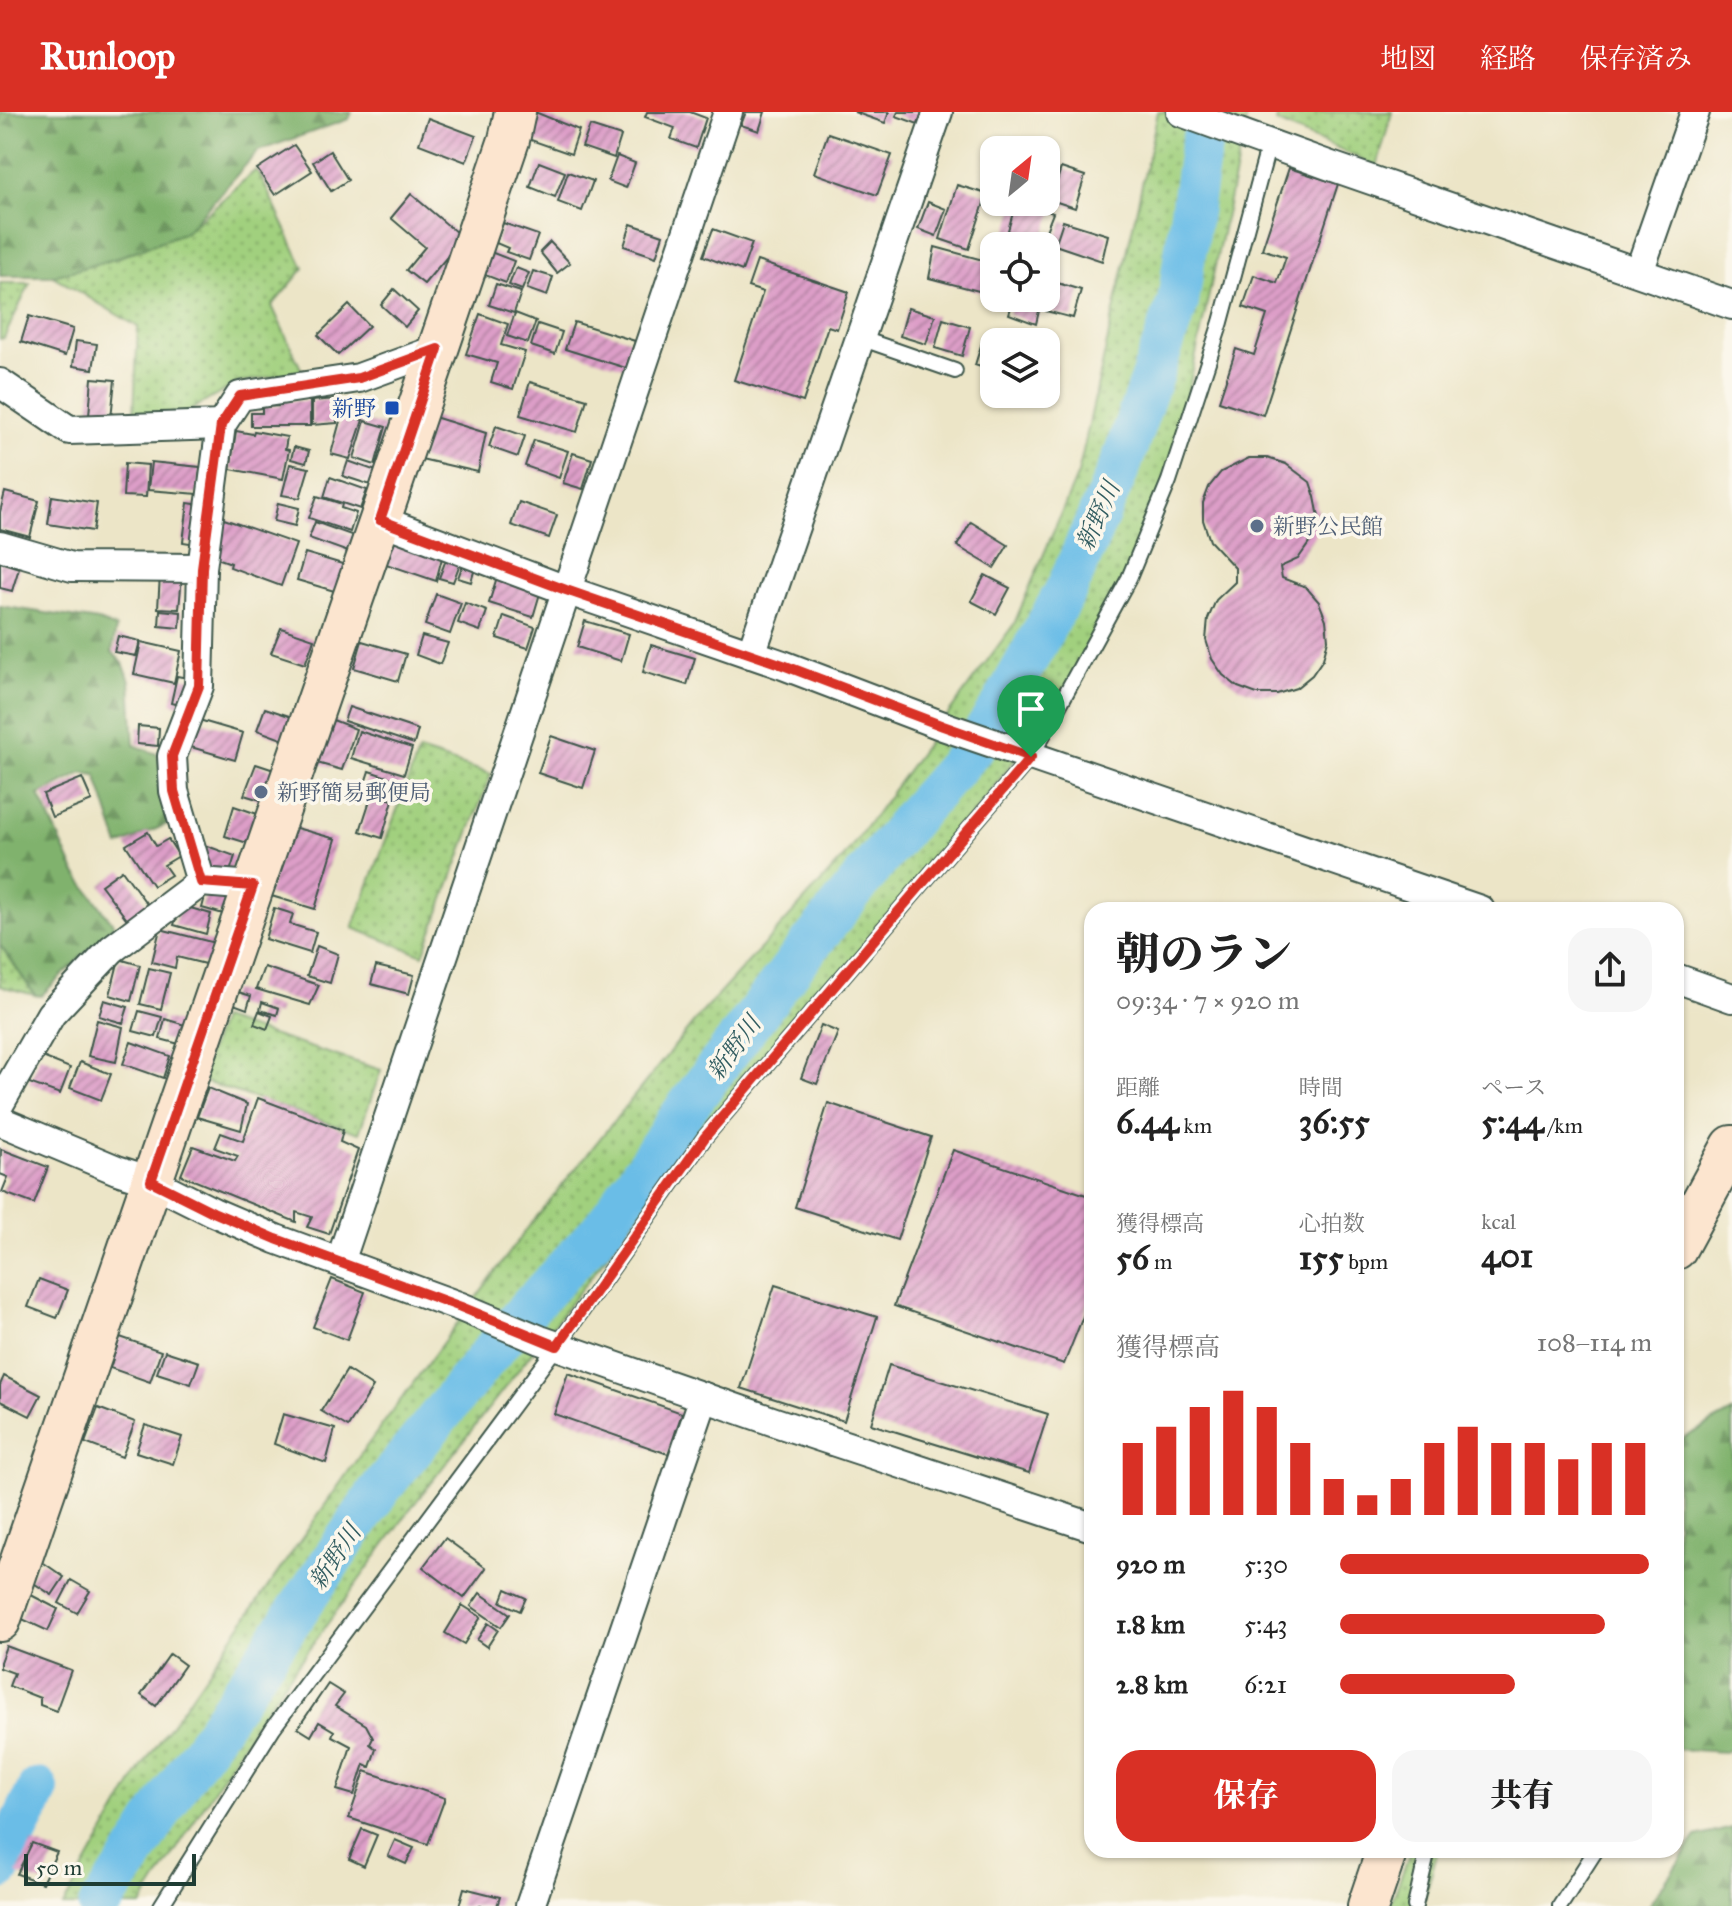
<!DOCTYPE html>
<html lang="ja">
<meta charset="utf-8">
<style>
:root{--surface:#fff;--page:#f6f6f6;--text:#222;--muted:#767676;--accent:#d93025}
body{margin:0;font-family:"IM FELL Great Primer","Noto Serif JP",serif;background:var(--page);color:var(--text);height:100vh;display:flex;flex-direction:column;font-size:30px;white-space:nowrap}
*{box-sizing:border-box;margin:0}
p{font-size:26px;color:var(--muted)}
.icon{flex:none;width:44px;height:44px;fill:none;stroke:currentColor;stroke-width:2;stroke-linecap:round;stroke-linejoin:round}
.map{position:relative;flex:1;overflow:hidden}
.side{position:absolute;left:1084px;top:790px;width:600px;height:956px;display:flex;flex-direction:column;background:var(--surface);border-radius:24px;box-shadow:0 2px 6px #0004}
.side>*{flex:none}
.needle{width:52px;rotate:29deg}
.fabs{position:absolute;left:980px;top:24px;display:grid;gap:16px}
.fabs a{display:grid;place-items:center;width:80px;height:80px;border-radius:16px;background:var(--surface);box-shadow:0 2px 6px #0004;font-size:40px}
.scale{position:absolute;left:24px;bottom:20px;width:172px;box-sizing:border-box;padding-left:8px;border:4px solid #1f3d34;border-top:0;font-size:22px;line-height:28px;white-space:nowrap;color:#1f3d34;-webkit-text-stroke:6px #fbf7ec;paint-order:stroke}
.pin{position:absolute;display:grid;place-items:center;width:68px;height:68px;color:#fff;margin:-82px -34px;border-radius:50% 50% 50% 0;rotate:-45deg;box-shadow:0 0 8px #0007}
.pin .icon{rotate:45deg}
.round{display:grid;place-items:center;flex:none;width:84px;height:84px;border-radius:24px;background:var(--page)}
.summary{display:flex;align-items:center;justify-content:space-between;height:136px;padding:0 32px}
h1{font-size:44px;font-weight:800;line-height:60px}
.stats{display:grid;grid-template-columns:repeat(3,1fr);gap:12px;height:136px;padding:8px 32px}
.stats div{display:grid;align-content:center}
.stats b{font-size:34px;font-weight:800}
.stats small{font-size:22px;font-weight:400}
.stats p{font-size:22px}
.chart{height:224px;padding:16px 32px}
.chart p{display:flex;justify-content:space-between}
.chart svg{width:100%;height:144px;margin-top:8px;stroke:var(--accent);stroke-width:6}
.button{display:flex;gap:16px;margin-top:auto;padding:16px 32px}
.button a{flex:1;height:92px;border-radius:24px;background:var(--accent);color:#fff;font-size:32px;font-weight:800;line-height:92px;text-align:center}
.button a+a{background:var(--page);color:var(--text)}
ul{padding:0 32px;list-style:none;font-size:26px}
li{display:grid;grid-template-columns:128px 96px 1fr;align-items:center;height:60px}
li i{height:20px;border-radius:10px;background:var(--accent)}
header{display:flex;align-items:center;gap:48px;box-sizing:border-box;height:112px;padding:0 40px;background:var(--accent);color:#fff}
header strong{font-size:38px}
nav{display:flex;gap:44px;margin-inline-start:auto;font-size:28px}
.map>svg:first-child{display:block}
</style>
<header>
<strong>Runloop</strong>
<nav><a>地図</a><a>経路</a><a>保存済み</a></nav>
</header>
<div class="map">
<svg width="1732" height="1794" viewBox="0 0 1732 1794">
<defs>
<pattern id="grass-dots" width="8" height="8" patternUnits="userSpaceOnUse" patternTransform="scale(2)"><rect width="8" height="8" fill="#a1d07e"/><path d="M2 2h.1M6 6h.1" fill="none" stroke="#83aa68" stroke-width="1.8" stroke-linecap="round"/></pattern>
<pattern id="forest-firs" width="22" height="20" patternUnits="userSpaceOnUse" patternTransform="scale(2)"><rect width="22" height="20" fill="#80b26d"/><path d="M5 1l3.5 6h-7zM16 11l3.5 6h-7z" fill="#68925a"/></pattern>
<pattern id="building-hatch" width="6" height="6" patternUnits="userSpaceOnUse" patternTransform="scale(2)"><rect width="6" height="6" fill="#dd9ec8"/><path d="M-1 1l2-2M0 6l6-6M5 7l2-2" fill="none" stroke="#b382a3"/></pattern>
</defs>
<rect width="100%" height="100%" fill="#fbf7ec"/>
<filter id="ink" filterUnits="userSpaceOnUse"><feTurbulence type="fractalNoise" baseFrequency=".0125" numOctaves="2"/><feDisplacementMap in="SourceGraphic" scale="16" xChannelSelector="R" yChannelSelector="G"/><feConvolveMatrix kernelMatrix="1 2 1 2 8 2 1 2 1" color-interpolation-filters="sRGB"/></filter>
<filter id="wash" filterUnits="userSpaceOnUse"><feTurbulence type="fractalNoise" baseFrequency=".006" numOctaves="4" result="noise"/><feDisplacementMap in="SourceGraphic" scale="32" xChannelSelector="R" yChannelSelector="G"/><feGaussianBlur stdDeviation="1.8" result="paint"/><feColorMatrix in="noise" values="0 0 0 0 0 0 0 0 0 0 0 0 0 0 0 0 0 1.4 0 .05"/><feComposite in="paint" operator="in"/></filter>
<g filter="url(#wash)">
<rect width="100%" height="100%" fill="#ece5c7"/>
<g fill="url(#grass-dots)" stroke="#608659" stroke-width="2">
<polygon points="1158,0 1248,0 1169,369 1156,418 1060,589 876,827 638,1104 412,1395 257,1609 141,1794 63,1794 141,1656 360,1343 526,1118 698,905 844,745 1014,512 1078,362"/>
<polygon points="1279,0 1392,0 1377,54 1276,10"/>
<polygon points="257,57 304,156 272,194 302,259 238,271 182,303 134,301 138,215 53,164 111,148 186,120"/>
<polygon points="0,171 30,171 4,226 0,227"/>
<polygon points="419,639 491,662 423,843 353,816"/>
<polygon points="0,832 35,883 0,874"/>
<polygon points="221,907 381,958 359,1021 199,968"/>
<polygon points="1411,1738 1438,1738 1422,1794 1390,1794"/>
</g>
<g fill="url(#forest-firs)" stroke="#507850" stroke-width="2">
<polygon points="0,0 352,0 349,7 258,39 186,120 111,148 53,164 0,164"/>
<polygon points="0,494 98,509 116,516 112,540 123,551 130,569 134,633 157,642 178,707 119,734 96,663 82,661 39,683 75,760 114,813 41,884 35,883 0,833"/>
<polygon points="1732,1300 1732,1636 1725,1640 1677,1637 1676,1330"/>
<polygon points="1732,1716 1732,1794 1648,1794 1696,1725"/>
</g>
<g fill="none" stroke-linecap="round" stroke-linejoin="round">
<g stroke="#6bbde7" stroke-width="42">
<polyline points="0,1757 38,1677"/>
<polyline points="99,1794 132,1747 176,1676 381,1376 515,1211 606,1112 684,999 797,849 915,702 974,635 1001,595 1067,476 1121,352 1178,190 1199,45 1208,0"/>
</g>
</g>
<g id="blocks">
<g fill="url(#building-hatch)">
<polygon points="535,0 579,18 571,42 525,26"/>
<polygon points="647,0 690,0 706,6 696,36 671,27 675,16 645,5"/>
<polygon points="746,0 765,0 759,19 741,13"/>
<polygon points="854,0 889,0 885,11"/>
<polygon points="898,0 922,0 918,12 896,4"/>
<polygon points="428,6 476,24 466,50 419,32"/>
<polygon points="590,14 621,24 614,46 582,35"/>
<polygon points="828,21 892,43 877,83 814,61"/>
<polygon points="294,33 312,59 275,83 257,57"/>
<polygon points="330,39 348,68 331,79 313,50"/>
<polygon points="617,44 635,51 626,76 608,69"/>
<polygon points="539,50 565,60 555,85 530,75"/>
<polygon points="1061,56 1085,64 1075,96 1051,88"/>
<polygon points="1289,56 1338,72 1263,303 1219,289 1236,237 1254,243 1267,203 1243,195 1254,163 1277,171 1286,145 1262,137"/>
<polygon points="568,60 593,69 582,99 558,90"/>
<polygon points="957,73 987,82 969,137 940,127"/>
<polygon points="411,82 463,126 424,172 406,158 425,135 391,106"/>
<polygon points="928,90 946,97 936,124 918,117"/>
<polygon points="1016,90 1022,90 1053,101 1040,134 1007,122"/>
<polygon points="1063,109 1108,123 1102,149 1055,133"/>
<polygon points="503,111 538,123 529,148 506,140 508,136 496,131"/>
<polygon points="631,112 663,123 656,145 624,134"/>
<polygon points="713,117 752,131 742,159 703,144"/>
<polygon points="550,130 570,151 557,161 540,140"/>
<polygon points="935,135 994,151 994,183 929,166"/>
<polygon points="488,139 514,149 506,171 480,161"/>
<polygon points="757,149 849,180 837,217 828,214 803,290 734,268 763,180 748,175"/>
<polygon points="516,156 529,161 522,178 509,173"/>
<polygon points="533,159 553,165 547,184 527,177"/>
<polygon points="1054,170 1081,178 1073,206 1046,199"/>
<polygon points="496,172 521,180 514,201 489,193"/>
<polygon points="394,177 418,199 405,215 381,193"/>
<polygon points="1007,186 1042,186 1036,212 1009,202 1013,189"/>
<polygon points="349,193 369,214 338,243 318,223"/>
<polygon points="908,196 935,204 926,232 900,224"/>
<polygon points="515,201 536,209 528,231 507,224"/>
<polygon points="480,202 508,212 501,233 525,240 513,277 491,270 497,251 466,242"/>
<polygon points="29,204 73,217 65,244 21,230"/>
<polygon points="943,207 970,215 962,244 935,236"/>
<polygon points="574,210 635,229 626,256 565,237"/>
<polygon points="538,212 562,220 555,242 531,234"/>
<polygon points="984,224 1000,229 994,230 994,259 975,253"/>
<polygon points="76,229 97,232 93,257 73,254"/>
<polygon points="1046,250 1056,253 1047,285 1046,285"/>
<polygon points="92,266 115,268 111,306 89,304"/>
<polygon points="530,270 587,287 577,320 520,303"/>
<polygon points="337,287 337,311 312,313 312,289"/>
<polygon points="281,289 310,289 310,314 251,314 251,301 262,301 262,295 281,294"/>
<polygon points="342,302 363,308 350,347 331,342"/>
<polygon points="431,304 486,321 478,360 421,347"/>
<polygon points="365,309 386,315 375,353 354,346"/>
<polygon points="496,314 525,324 518,345 489,335"/>
<polygon points="236,319 253,322 254,319 287,325 285,337 289,338 283,367 230,357"/>
<polygon points="534,328 568,339 559,366 525,354"/>
<polygon points="294,335 309,339 306,351 291,347"/>
<polygon points="573,341 592,347 583,377 563,371"/>
<polygon points="1249,346 1267,346 1286,352 1310,370 1315,385 1319,405 1314,424 1298,447 1280,455 1282,466 1306,475 1319,490 1326,508 1328,528 1323,547 1312,563 1296,576 1277,582 1257,582 1238,575 1223,563 1212,547 1206,528 1208,507 1216,488 1235,470 1235,456 1210,429 1203,408 1203,391 1209,375 1221,360"/>
<polygon points="348,349 382,361 377,375 343,364"/>
<polygon points="151,350 200,355 198,382 148,378"/>
<polygon points="125,351 148,353 146,385 123,384"/>
<polygon points="290,352 309,356 300,386 282,383"/>
<polygon points="330,365 367,378 360,397 324,385"/>
<polygon points="5,380 39,389 30,425 0,417 0,400"/>
<polygon points="52,384 97,391 93,419 48,412"/>
<polygon points="317,384 342,392 341,396 356,401 350,420 309,406"/>
<polygon points="519,390 557,403 549,426 511,413"/>
<polygon points="188,391 208,394 203,433 183,430"/>
<polygon points="278,391 299,396 295,414 274,409"/>
<polygon points="224,407 296,432 281,474 230,455 231,451 211,444"/>
<polygon points="315,410 354,424 348,440 309,426"/>
<polygon points="971,410 1008,433 994,456 957,434"/>
<polygon points="395,427 443,442 436,469 386,452"/>
<polygon points="305,441 349,454 341,481 297,468"/>
<polygon points="447,445 461,449 453,470 439,466"/>
<polygon points="0,450 19,456 12,479 0,476"/>
<polygon points="463,452 475,456 471,470 458,466"/>
<polygon points="160,463 182,464 179,497 158,496"/>
<polygon points="985,463 1010,476 996,502 971,489"/>
<polygon points="497,465 541,478 533,505 489,491"/>
<polygon points="436,482 461,491 450,522 425,513"/>
<polygon points="465,491 487,499 480,519 458,511"/>
<polygon points="160,498 181,500 180,516 159,514"/>
<polygon points="504,504 535,515 528,536 497,526"/>
<polygon points="585,509 629,522 621,549 577,535"/>
<polygon points="281,516 314,527 305,552 271,541"/>
<polygon points="118,524 140,529 136,544 114,540"/>
<polygon points="422,524 448,531 440,552 416,543"/>
<polygon points="362,529 406,542 398,569 354,556"/>
<polygon points="141,530 181,539 174,571 134,562"/>
<polygon points="651,533 695,546 687,573 643,560"/>
<polygon points="177,564 193,567 186,595 171,591"/>
<polygon points="349,595 418,618 414,632 344,609"/>
<polygon points="265,596 292,605 284,628 257,618"/>
<polygon points="199,608 243,621 235,648 191,635"/>
<polygon points="333,608 356,617 342,658 317,651"/>
<polygon points="138,614 159,616 158,634 137,632"/>
<polygon points="359,619 412,636 404,662 351,646"/>
<polygon points="551,624 595,639 583,676 538,661"/>
<polygon points="256,652 277,659 267,690 244,683"/>
<polygon points="369,659 403,670 398,685 364,674"/>
<polygon points="82,666 92,689 52,705 43,682"/>
<polygon points="372,682 393,688 382,726 360,719"/>
<polygon points="234,694 266,705 257,734 225,724"/>
<polygon points="289,714 336,727 315,797 268,783"/>
<polygon points="148,720 156,734 168,727 179,744 164,753 171,763 153,774 126,733"/>
<polygon points="207,734 235,744 229,763 200,753"/>
<polygon points="122,758 149,795 129,810 101,773"/>
<polygon points="206,781 232,788 227,803 202,796"/>
<polygon points="180,793 211,802 206,822 174,813"/>
<polygon points="274,796 293,802 290,812 316,820 310,841 265,827"/>
<polygon points="160,817 215,831 209,853 177,845 175,856 152,850"/>
<polygon points="317,834 338,842 330,871 307,864"/>
<polygon points="119,847 140,853 131,889 110,883"/>
<polygon points="376,854 414,863 409,882 371,872"/>
<polygon points="264,855 319,873 310,893 256,877"/>
<polygon points="149,856 170,861 161,897 140,892"/>
<polygon points="232,878 251,884 247,897 228,890"/>
<polygon points="104,888 128,895 123,911 99,904"/>
<polygon points="262,890 279,896 277,903 260,898"/>
<polygon points="139,899 162,905 156,925 133,919"/>
<polygon points="259,899 272,904 267,917 254,912"/>
<polygon points="165,907 188,914 183,933 160,927"/>
<polygon points="97,908 123,915 116,950 88,944"/>
<polygon points="821,913 838,920 817,972 801,966"/>
<polygon points="131,930 170,944 163,966 123,952"/>
<polygon points="40,944 70,956 60,982 29,971"/>
<polygon points="80,950 111,962 101,988 70,976"/>
<polygon points="208,976 247,992 241,1018 197,1005"/>
<polygon points="258,986 343,1018 340,1030 358,1038 329,1122 307,1115 312,1105 296,1100 296,1110 181,1063 193,1034 235,1049 238,1044 215,1036 221,1021 243,1029"/>
<polygon points="828,991 931,1025 897,1128 795,1095"/>
<polygon points="1,1037 48,1055 34,1092 2,1080 8,1065 0,1062"/>
<polygon points="953,1038 1092,1085 1092,1182 1064,1252 894,1194"/>
<polygon points="39,1167 68,1178 57,1206 28,1195"/>
<polygon points="332,1167 365,1180 347,1228 313,1215"/>
<polygon points="775,1173 877,1205 844,1309 741,1276"/>
<polygon points="120,1225 161,1239 150,1270 110,1256"/>
<polygon points="165,1239 199,1250 191,1272 157,1261"/>
<polygon points="889,1253 1048,1302 1029,1361 871,1312"/>
<polygon points="347,1258 373,1275 348,1315 321,1299"/>
<polygon points="568,1261 682,1301 668,1342 554,1302"/>
<polygon points="4,1264 41,1283 30,1304 0,1289 0,1273"/>
<polygon points="98,1296 135,1310 122,1345 85,1331"/>
<polygon points="283,1302 335,1317 326,1351 274,1332"/>
<polygon points="145,1313 182,1325 173,1352 136,1340"/>
<polygon points="445,1426 486,1456 464,1486 423,1455"/>
<polygon points="41,1449 64,1465 52,1483 29,1468"/>
<polygon points="71,1468 90,1479 77,1501 59,1491"/>
<polygon points="506,1477 526,1486 520,1499 501,1490"/>
<polygon points="480,1481 510,1502 501,1515 471,1494"/>
<polygon points="31,1483 58,1497 48,1519 20,1506"/>
<polygon points="462,1493 481,1505 464,1532 445,1521"/>
<polygon points="488,1511 498,1518 487,1535 477,1528"/>
<polygon points="6,1534 71,1558 56,1599 40,1593 40,1586 9,1574 14,1561 0,1556 0,1550"/>
<polygon points="170,1542 185,1553 156,1594 141,1583"/>
<polygon points="328,1572 344,1582 335,1594 366,1613 373,1626 370,1632 376,1637 370,1655 364,1652 354,1683 337,1678 351,1634 332,1624 334,1619 319,1610 311,1624 298,1616"/>
<polygon points="365,1659 445,1686 428,1732 349,1706"/>
<polygon points="362,1717 377,1723 364,1754 349,1747"/>
<polygon points="395,1728 414,1736 406,1752 388,1744"/>
<polygon points="32,1731 57,1740 42,1771 17,1762"/>
<polygon points="464,1776 500,1785 497,1794 459,1794"/>
</g>
</g>
</g>
<g filter="url(#ink)">
<use href="#blocks" fill-opacity="0" stroke="#3e564a" stroke-width="2"/>
<g fill="none" stroke-linecap="round" stroke-linejoin="round">
<defs>
<g id="lane">
<polyline points="860,226 955,259"/>
<polyline points="161,1794 273,1616 557,1234 705,1025 1031,645 1129,466 1169,369 1221,210 1269,32"/>
<polyline points="1415,1794 1428,1738"/>
<polyline points="1560,1794 1596,1738"/>
</g>
<g id="street">
<polyline points="1181,0 1328,53 1732,193"/>
<polyline points="1639,160 1695,0"/>
<polyline points="0,271 69,318 221,313 240,284 359,266 438,237"/>
<polyline points="380,408 566,478 783,553 943,614 1480,798"/>
<polyline points="0,434 72,455 202,456 199,574 172,644 174,679 201,770 112,837 51,902 0,991"/>
<polyline points="202,456 221,313"/>
<polyline points="751,542 938,0"/>
<polyline points="201,770 253,774"/>
<polyline points="1676,866 1732,886"/>
<polyline points="0,1009 117,1058 151,1069 213,1100 276,1127 461,1195 540,1228 775,1310 1092,1415"/>
<polyline points="340,1150 728,0"/>
<polyline points="530,1794 704,1285"/>
</g>
<g id="secondary">
<polyline points="1676,1137 1732,1034"/>
<polyline points="0,1509 380,408 509,28 515,0"/>
<polyline points="1368,1794 1387,1738"/>
</g>
</defs>
<use href="#lane" stroke="#3e564a" stroke-width="18"/>
<use href="#street" stroke="#3e564a" stroke-width="32"/>
<use href="#secondary" stroke="#3e564a" stroke-width="44"/>
<use href="#lane" stroke="#fff" stroke-width="14"/>
<use href="#street" stroke="#fff" stroke-width="28"/>
<use href="#secondary" stroke="#fce5cf" stroke-width="40"/>
</g>
</g>
<g fill="none" stroke-linecap="round" stroke-linejoin="round" filter="url(#ink)">
<defs>
<polygon id="route" points="438,237 380,408 566,478 783,553 943,614 1031,645 705,1025 557,1234 461,1195 276,1127 213,1100 151,1069 253,774 201,770 174,679 172,644 199,574 202,456 221,313 240,284 359,266"/>
</defs>
<use href="#route" stroke="#fff" stroke-width="16"/>
<use href="#route" stroke="#d93025" stroke-width="10"/>
</g>
<rect fill="#1a4fb4" stroke="#fbf7ec" stroke-width="3" x="384" y="288" width="16" height="16" rx="4"/>
<g fill="#5c6f8a" stroke="#fbf7ec" stroke-width="3">
<circle cx="1257" cy="414" r="8"/>
<circle cx="261" cy="680" r="8"/>
</g>
<g text-anchor="middle" stroke-width="7" stroke-linejoin="round" paint-order="stroke">
<g font-size="22" fill="#164399" stroke="#fbf7ec" text-anchor="end">
<text x="376" y="304">新野</text>
</g>
<g font-size="22" fill="#4e5e75" stroke="#fbf7ec" text-anchor="start">
<text x="1273" y="422">新野公民館</text>
<text x="277" y="688">新野簡易郵便局</text>
</g>
<g font-size="24" font-style="italic" fill="#325d61" stroke="#fbf7ec">
<text transform="translate(1098 404) rotate(-66)" y="8">新野川</text>
<text transform="translate(734 936) rotate(-54)" y="8">新野川</text>
<text transform="translate(335 1445) rotate(-56)" y="8">新野川</text>
</g>
</g>
</svg>
<div class="fabs">
<a><svg class="needle" viewBox="-14 -14 28 28"><path d="M0-13l5 13h-10z" fill="#e53935"/><path d="M0 13l5-13h-10z" fill="#767676"/></svg></a>
<a><svg class="icon" aria-label="locate" viewBox="0 0 24 24"><circle cx="12" cy="12" r="6"/><path d="M12 2v4M12 18v4M2 12h4M18 12h4"/></svg></a>
<a><svg class="icon" aria-label="layers" viewBox="0 0 24 24"><path d="M12 4l9 5-9 5-9-5zM3 14l9 5 9-5"/></svg></a>
</div>
<div class="scale">50 m</div>
<div class="pin" style="left:1031px;top:645px;background:#1e9e55"><svg class="icon" aria-label="arrive" viewBox="0 0 24 24"><path d="M6 21V4h12l-3 4 3 4H6"/></svg></div>
<section class="side">
<div class="summary"><div><h1>朝のラン</h1><p>09:34 · 7 × 920 m</p></div><a class="round"><svg class="icon" aria-label="share" viewBox="0 0 24 24"><path d="M12 15V3M7 8l5-5 5 5M5 13v7h14v-7"/></svg></a></div>
<div class="stats">
<div><p>距離</p><b>6.44<small> km</small></b></div>
<div><p>時間</p><b>36:55</b></div>
<div><p>ペース</p><b>5:44<small> /km</small></b></div>
</div>
<div class="stats">
<div><p>獲得標高</p><b>56<small> m</small></b></div>
<div><p>心拍数</p><b>155<small> bpm</small></b></div>
<div><p>kcal</p><b>401</b></div>
</div>
<div class="chart"><p><span>獲得標高</span>108–114 m</p>
<svg viewBox="0 0 160 44" preserveAspectRatio="none"><path d="M5 44V22M15 44V17M25 44V11M35 44V6M45 44V11M55 44V22M65 44V33M75 44V38M85 44V33M95 44V22M105 44V17M115 44V22M125 44V22M135 44V27M145 44V22M155 44V22"/></svg>
</div>
<ul>
<li><b>920 m</b>5:30<i style="width:99%"></i></li>
<li><b>1.8 km</b>5:43<i style="width:85%"></i></li>
<li><b>2.8 km</b>6:21<i style="width:56%"></i></li>
</ul>
<div class="button"><a>保存</a><a>共有</a></div>
</section>
</div>
